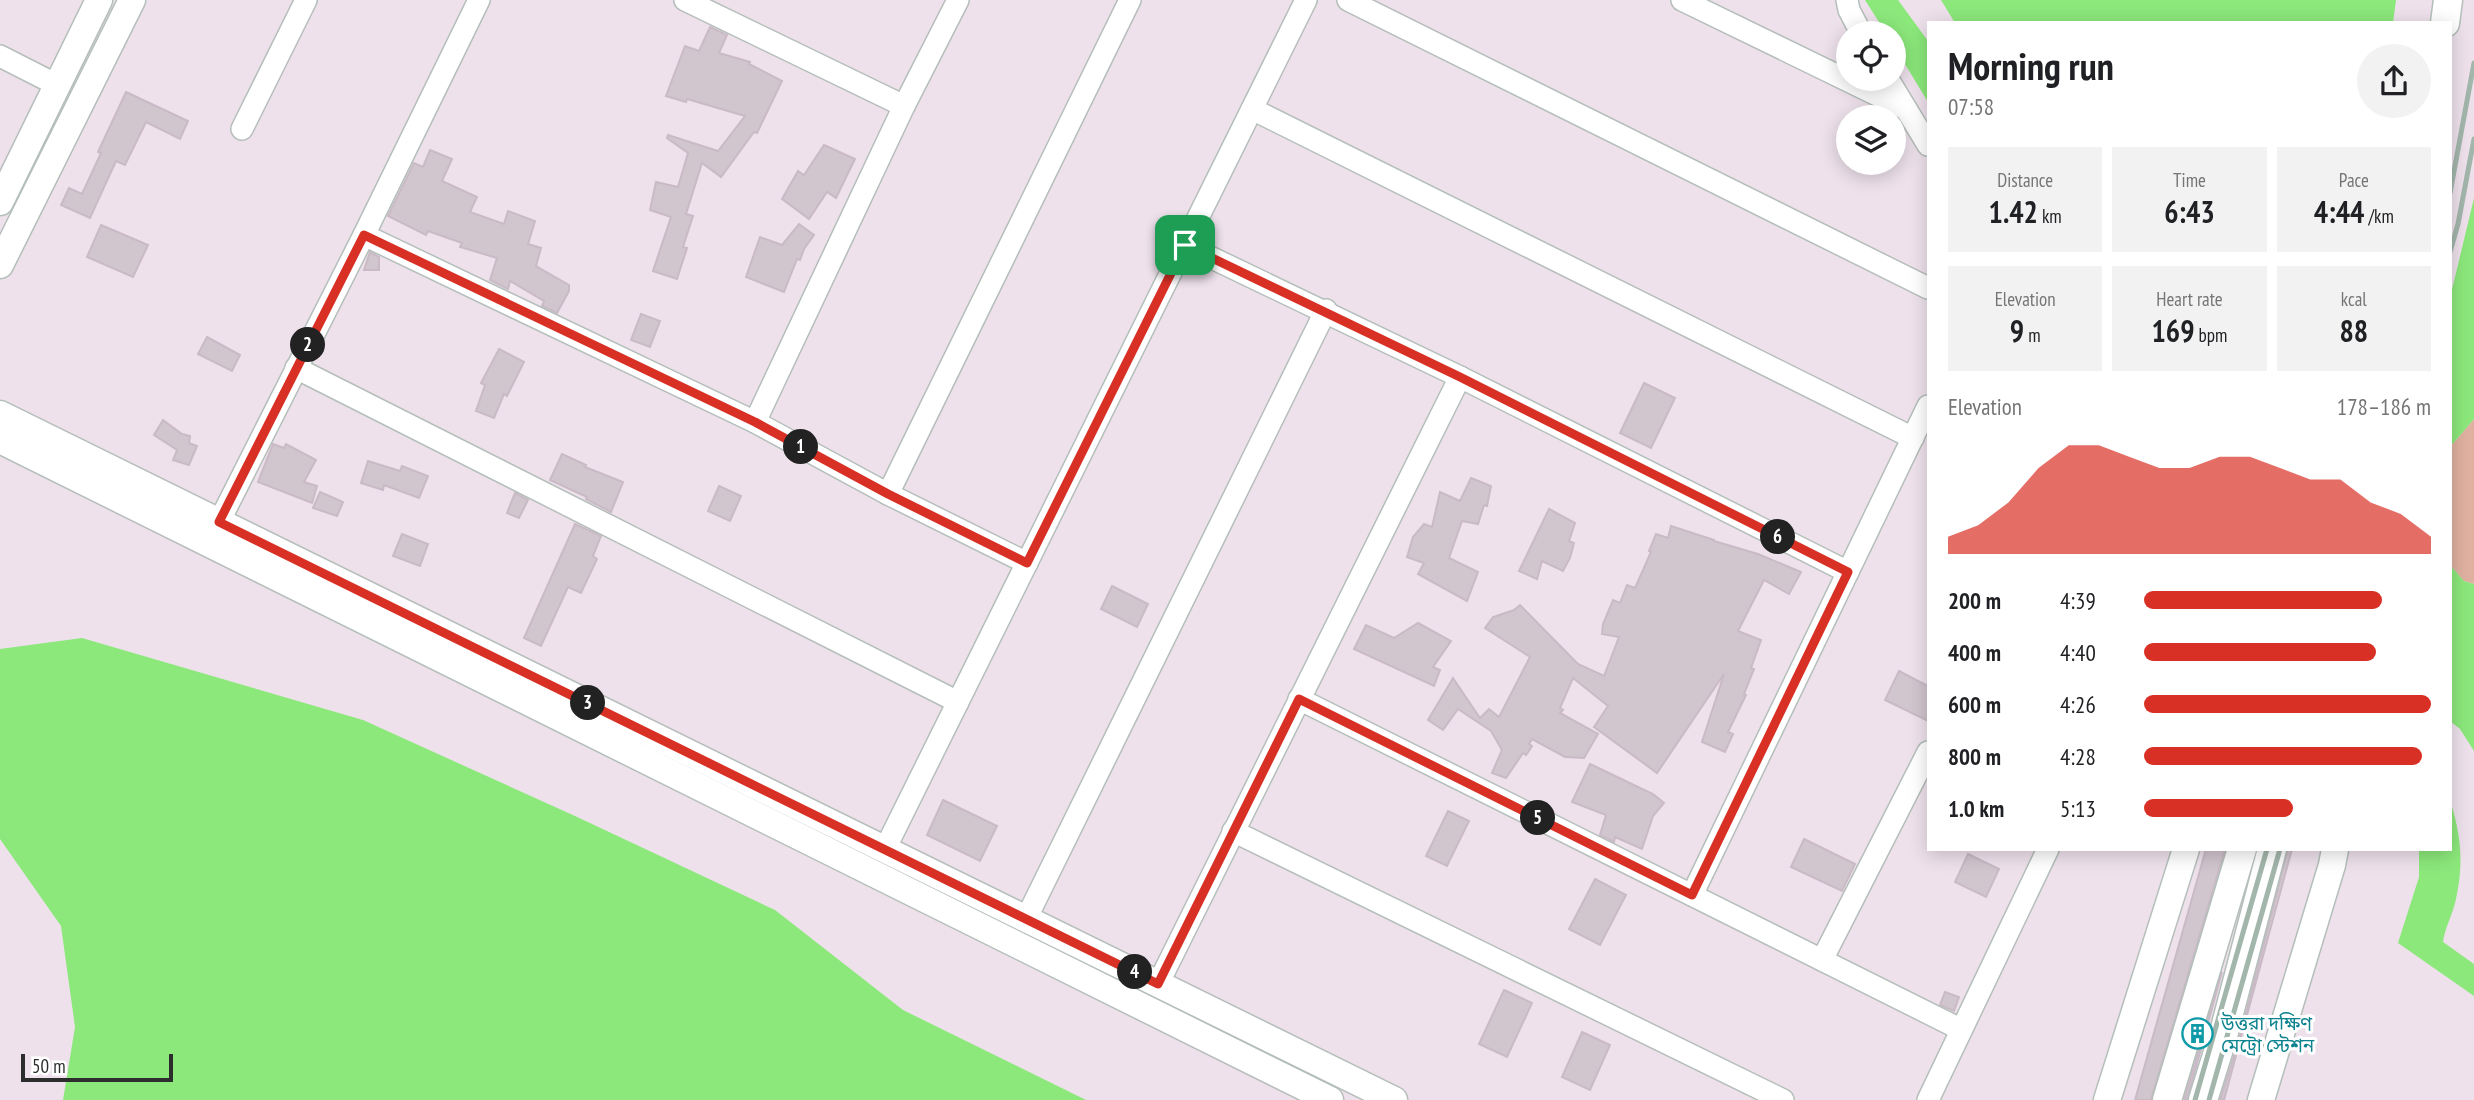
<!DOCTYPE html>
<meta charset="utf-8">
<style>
:root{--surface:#fff;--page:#f2f2f2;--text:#202124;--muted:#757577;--accent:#d93025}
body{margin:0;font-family:"PT Sans Narrow","Noto Sans Bengali",sans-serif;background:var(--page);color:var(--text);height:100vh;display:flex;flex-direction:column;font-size:26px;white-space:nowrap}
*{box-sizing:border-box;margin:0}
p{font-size:23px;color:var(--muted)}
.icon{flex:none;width:38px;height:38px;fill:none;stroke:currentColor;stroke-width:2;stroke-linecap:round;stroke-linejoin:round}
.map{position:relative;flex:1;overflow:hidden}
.drawer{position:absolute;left:1927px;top:21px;width:525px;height:830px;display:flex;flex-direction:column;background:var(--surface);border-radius:0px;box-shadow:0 4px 18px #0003}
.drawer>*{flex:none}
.controls{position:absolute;left:1836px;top:21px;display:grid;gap:14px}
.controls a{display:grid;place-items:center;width:70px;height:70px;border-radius:50%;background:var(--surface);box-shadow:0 4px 18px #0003;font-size:35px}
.scale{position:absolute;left:21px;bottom:18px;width:152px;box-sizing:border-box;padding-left:7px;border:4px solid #2d2d2d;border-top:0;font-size:19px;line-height:24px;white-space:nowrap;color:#2d2d2d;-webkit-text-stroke:5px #fff;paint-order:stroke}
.pin{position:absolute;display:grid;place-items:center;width:60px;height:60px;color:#fff;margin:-30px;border-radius:14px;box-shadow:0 4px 10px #0006}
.km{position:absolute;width:35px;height:35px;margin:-18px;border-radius:50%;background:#222;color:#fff;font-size:19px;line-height:35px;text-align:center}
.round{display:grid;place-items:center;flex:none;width:74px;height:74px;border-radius:37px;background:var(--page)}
.summary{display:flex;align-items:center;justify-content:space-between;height:119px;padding:0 21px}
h1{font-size:38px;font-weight:700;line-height:52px}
.figures{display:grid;grid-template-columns:repeat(3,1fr);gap:10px;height:119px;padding:7px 21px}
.figures div{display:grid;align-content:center;border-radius:0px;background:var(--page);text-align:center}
.figures b{font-size:30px;font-weight:700}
.figures small{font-size:19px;font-weight:400}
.figures p{font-size:19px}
.chart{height:196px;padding:14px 21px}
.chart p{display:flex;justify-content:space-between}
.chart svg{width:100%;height:126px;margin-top:7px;fill:var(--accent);opacity:.7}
ul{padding:0 21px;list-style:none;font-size:23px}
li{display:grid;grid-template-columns:112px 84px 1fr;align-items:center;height:52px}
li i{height:18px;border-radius:9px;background:var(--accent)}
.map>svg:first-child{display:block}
</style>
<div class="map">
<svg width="2474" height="1100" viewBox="0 0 2474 1100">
<rect width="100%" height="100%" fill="#eee1ec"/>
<polygon fill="#e0b1a1" points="2474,419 2474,584 2464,581 2450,565 2450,447"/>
<g fill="#8ce87b">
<polygon points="1865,0 1898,0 1928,41 1928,102 1894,46 1894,33 1886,33"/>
<polygon points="1941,0 2396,0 2393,23 1955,23"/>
<polygon points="2474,198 2474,419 2450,447 2450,298"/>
<polygon points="2450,565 2464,581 2474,584 2474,751 2460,729 2450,721"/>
<polygon points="82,638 363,720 575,816 775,910 903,1010 1086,1100 63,1100 75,1027 61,926 0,839 0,649"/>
<path d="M2450,800C2461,835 2464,863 2456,899C2453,914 2445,927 2443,942L2474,964V996L2398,943L2419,877V849H2450Z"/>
</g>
<g fill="#d1c5ce" stroke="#c9bac6" stroke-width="2">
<polygon points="710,27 727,35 719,53 750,62 749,64 782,81 757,133 754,132 721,177 702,163 686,214 693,216 683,247 687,248 677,279 653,271 671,217 650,210 656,182 678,187 688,153 667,138 668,135 718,151 745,116 687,99 686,102 666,96 685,46 699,51"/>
<polygon points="126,92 188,121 180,139 146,122 125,165 116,161 90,218 61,205 69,188 82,194 101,153 98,152"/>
<polygon points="824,145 855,159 836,198 827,192 809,219 782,199 798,171 804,175"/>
<polygon points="430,150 452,159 442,181 477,197 470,212 504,224 508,211 535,221 528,244 541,248 536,266 569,285 569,291 557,313 542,306 544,301 510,281 508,289 490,280 497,258 460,247 462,243 428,231 426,235 388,216 414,163 423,167"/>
<polygon points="799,224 814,235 804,249 800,260 797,259 784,292 746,277 760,237 782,245"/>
<polygon points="101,225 148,245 133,277 87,257"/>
<polygon points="370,252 379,257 379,270 364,270"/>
<polygon points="641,314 660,321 650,347 631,340"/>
<polygon points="207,337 240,355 232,371 198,354"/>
<polygon points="499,349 524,362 507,396 504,394 494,418 476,411 485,385 481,383"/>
<polygon points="1644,383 1675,398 1651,448 1620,433"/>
<polygon points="163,420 182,434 190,436 189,443 197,446 189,465 173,460 177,450 154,435"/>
<polygon points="273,444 284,448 286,444 316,460 304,482 317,486 312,503 258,482"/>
<polygon points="562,454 586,465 585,467 623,482 611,512 586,499 587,497 550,480"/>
<polygon points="368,461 400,471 402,466 428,476 419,498 384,485 383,490 361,483"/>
<polygon points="1471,478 1491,486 1487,506 1484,505 1478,524 1462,521 1449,558 1478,572 1467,601 1418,574 1424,563 1407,557 1413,537 1424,524 1432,527 1440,492 1460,501"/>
<polygon points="719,486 741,496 730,521 708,511"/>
<polygon points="320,492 343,502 337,516 313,508"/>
<polygon points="515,493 528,500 519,518 507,513"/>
<polygon points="1549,509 1575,523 1569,541 1574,543 1570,558 1563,571 1542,561 1537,579 1519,571"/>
<polygon points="575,524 601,536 593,556 597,559 581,593 568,587 541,646 524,638"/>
<polygon points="1671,526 1714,540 1714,541 1758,554 1801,572 1789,594 1764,580 1738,631 1761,640 1751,668 1754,669 1744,694 1746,695 1728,732 1733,734 1725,752 1702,742 1724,674 1657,773 1594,727 1608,706 1573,678 1560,708 1563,710 1560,713 1598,734 1584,758 1565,757 1532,739 1529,744 1532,746 1526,755 1523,753 1506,778 1492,773 1502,750 1491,731 1458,709 1443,730 1428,720 1453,678 1480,718 1489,709 1499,717 1530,657 1485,628 1493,617 1514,610 1520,605 1578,664 1604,676 1619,637 1602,634 1603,624 1613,600 1620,603 1627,585 1635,588 1651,552 1649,551 1656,534 1668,538"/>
<polygon points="402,534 428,544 420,566 393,556"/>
<polygon points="1112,586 1148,604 1137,627 1101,609"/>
<polygon points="1418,623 1451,641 1433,667 1440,670 1434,686 1354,649 1366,625 1394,638"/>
<polygon points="1899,671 1928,686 1928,721 1885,700"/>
<polygon points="1590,764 1653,794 1664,803 1653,816 1642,849 1615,837 1614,842 1600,835 1606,815 1572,802"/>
<polygon points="943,800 997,826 980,861 927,835"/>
<polygon points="1448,811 1469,821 1447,866 1426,856"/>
<polygon points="1804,839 1855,864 1842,891 1791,867"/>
<polygon points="2206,849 2225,849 2151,1100 2135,1100"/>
<polygon points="2288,849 2292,849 2224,1100 2220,1100 2239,1040"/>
<polygon points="1968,854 1999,869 1986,897 1955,882"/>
<polygon points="1595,879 1626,895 1600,945 1569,929"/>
<polygon points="2222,972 2187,1100 2184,1100"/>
<polygon points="1504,990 1532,1003 1507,1057 1479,1044"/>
<polygon points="1945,992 1959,997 1954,1011 1940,1005"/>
<polygon points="1582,1032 1610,1045 1590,1090 1562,1077"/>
</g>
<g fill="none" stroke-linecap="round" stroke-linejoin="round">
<defs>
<g id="minor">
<polyline points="685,0 904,106"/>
<polyline points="1348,0 1928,288"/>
<polyline points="1682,0 1906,109"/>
<polyline points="1847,0 1849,10 1861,33"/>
<polyline points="0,56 57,85"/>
<polyline points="1888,79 1928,145"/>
<polyline points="1252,109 1913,438"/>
<polyline points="242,129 306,0"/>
<polyline points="364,235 755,422 888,494 1027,563"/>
<polyline points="1185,245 1460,377 1848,572"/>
<polyline points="296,368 958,702"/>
<polyline points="755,422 904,106 958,0"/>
<polyline points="888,494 1130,0"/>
<polyline points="219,522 364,235 479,0"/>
<polyline points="1299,699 1960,1029"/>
<polyline points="1233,831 1783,1100"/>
<polyline points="885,849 1306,0"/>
<polyline points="1692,895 1928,406"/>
<polyline points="1026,919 1326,310"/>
<polyline points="1822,960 1928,752"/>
<polyline points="1158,984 1460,377"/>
<polyline points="1928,1100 2048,849"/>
</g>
<g id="tertiary">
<polyline points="0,202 99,0"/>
<polyline points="0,265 132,0"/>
<polyline points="0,414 1394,1100"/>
<polyline points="0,440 1330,1100"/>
<polyline points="2107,1100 2186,849"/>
<polyline points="2261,1100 2332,865 2335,849"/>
</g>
<g id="secondary">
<polyline points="2445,23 2448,0"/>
<polyline points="2167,1100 2242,849"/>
<polyline points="2203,1100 2223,1036 2272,849"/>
</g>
</defs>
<use href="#minor" stroke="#b4bfb9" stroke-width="24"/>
<use href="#tertiary" stroke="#b4bfb9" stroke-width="29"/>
<use href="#secondary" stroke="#b4bfb9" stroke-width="31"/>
<use href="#minor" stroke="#fff" stroke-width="21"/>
<use href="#tertiary" stroke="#fff" stroke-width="26"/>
<use href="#secondary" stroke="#fff" stroke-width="28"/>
<g stroke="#a3b6ac" stroke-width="5">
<polyline points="2450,193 2474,63"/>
<polyline points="2450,252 2458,224 2474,139"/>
<polyline points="2195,1100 2267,849"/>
<polyline points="2209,1100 2280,849"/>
</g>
</g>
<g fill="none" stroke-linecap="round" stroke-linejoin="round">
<defs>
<polygon id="route" points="364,235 755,422 888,494 1027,563 1185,245 1460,377 1848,572 1692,895 1299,699 1158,984 219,522"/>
</defs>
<use href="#route" stroke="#fff" stroke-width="14"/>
<use href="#route" stroke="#d93025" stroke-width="9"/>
</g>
<defs>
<symbol id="building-ring" viewBox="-11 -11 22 22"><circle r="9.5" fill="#fff" stroke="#0f9aa8" stroke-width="1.5"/><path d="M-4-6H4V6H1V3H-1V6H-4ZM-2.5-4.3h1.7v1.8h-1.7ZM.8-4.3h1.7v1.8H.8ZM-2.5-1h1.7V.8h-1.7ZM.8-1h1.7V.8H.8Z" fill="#0f9aa8"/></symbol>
</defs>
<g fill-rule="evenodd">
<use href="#building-ring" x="2180" y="1016" width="35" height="35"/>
</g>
<g text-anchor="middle" stroke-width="6" stroke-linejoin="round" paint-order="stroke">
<g font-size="19" fill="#0d838f" stroke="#fff" text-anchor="start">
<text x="2221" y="1030">উত্তরা দক্ষিণ<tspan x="2221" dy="22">মেট্রো স্টেশন</tspan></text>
</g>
</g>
</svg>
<div class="controls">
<a><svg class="icon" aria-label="locate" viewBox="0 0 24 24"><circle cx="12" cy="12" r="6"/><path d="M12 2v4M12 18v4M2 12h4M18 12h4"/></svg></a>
<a><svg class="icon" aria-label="layers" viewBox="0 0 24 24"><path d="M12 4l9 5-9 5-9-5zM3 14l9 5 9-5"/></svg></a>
</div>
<div class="scale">50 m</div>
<div class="pin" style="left:1185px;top:245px;background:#1e9e55"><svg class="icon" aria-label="arrive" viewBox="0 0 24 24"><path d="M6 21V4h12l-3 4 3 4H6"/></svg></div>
<b class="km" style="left:801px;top:447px">1</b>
<b class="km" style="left:308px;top:345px">2</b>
<b class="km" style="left:588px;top:703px">3</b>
<b class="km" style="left:1135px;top:972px">4</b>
<b class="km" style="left:1538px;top:818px">5</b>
<b class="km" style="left:1778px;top:537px">6</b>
<section class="drawer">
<div class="summary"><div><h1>Morning run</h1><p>07:58</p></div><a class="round"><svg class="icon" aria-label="share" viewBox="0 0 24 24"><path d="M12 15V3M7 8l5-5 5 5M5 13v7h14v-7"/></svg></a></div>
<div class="figures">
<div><p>Distance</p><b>1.42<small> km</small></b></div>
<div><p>Time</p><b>6:43</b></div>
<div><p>Pace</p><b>4:44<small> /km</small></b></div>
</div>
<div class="figures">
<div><p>Elevation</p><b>9<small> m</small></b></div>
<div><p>Heart rate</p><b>169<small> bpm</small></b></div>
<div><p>kcal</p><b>88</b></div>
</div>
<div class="chart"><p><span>Elevation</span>178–186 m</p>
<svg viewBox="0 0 160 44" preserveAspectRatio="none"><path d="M0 44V38L10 34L20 26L30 14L40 6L50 6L60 10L70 14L80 14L90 10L100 10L110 14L120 18L130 18L140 26L150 30L160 38V44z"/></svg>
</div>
<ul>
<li><b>200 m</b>4:39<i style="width:83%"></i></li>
<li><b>400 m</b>4:40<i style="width:81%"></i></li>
<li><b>600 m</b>4:26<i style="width:100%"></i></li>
<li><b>800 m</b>4:28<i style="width:97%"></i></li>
<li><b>1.0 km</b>5:13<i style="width:52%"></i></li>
</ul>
</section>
</div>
